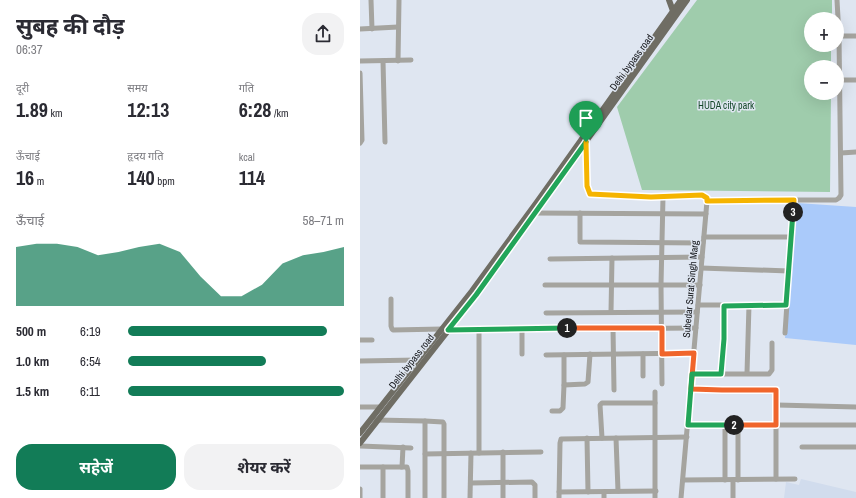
<!DOCTYPE html>
<html lang="hi">
<meta charset="utf-8">
<style>
:root{--surface:#fff;--page:#f2f2f3;--text:#2b2b33;--muted:#7c7c81;--accent:#127c57}
body{margin:0;font-family:"Archivo Narrow","Noto Sans Devanagari",sans-serif;background:var(--page);color:var(--text);height:100vh;display:flex;flex-direction:column;font-size:15px;white-space:nowrap}
*{box-sizing:border-box;margin:0}
p{font-size:13px;color:var(--muted)}
.icon{flex:none;width:22px;height:22px;fill:none;stroke:currentColor;stroke-width:2;stroke-linecap:round;stroke-linejoin:round}
.map{position:relative;flex:1;overflow:hidden}
.drawer{display:flex;flex-direction:column;background:var(--surface);width:360px}
.drawer>*{flex:none}
.buttons{position:absolute;left:444px;top:12px;display:grid;gap:8px}
.buttons a{display:grid;place-items:center;width:40px;height:40px;border-radius:50%;background:var(--surface);box-shadow:0 4px 16px #0002;font-size:20px}
.pin{position:absolute;display:grid;place-items:center;width:34px;height:34px;color:#fff;margin:-41px -17px;border-radius:50% 50% 50% 0;rotate:-45deg;box-shadow:0 0 4px #0007}
.pin .icon{rotate:45deg}
.km{position:absolute;width:20px;height:20px;margin:-10px;border-radius:50%;background:#222;color:#fff;font-size:11px;line-height:20px;text-align:center}
.round{display:grid;place-items:center;flex:none;width:42px;height:42px;border-radius:16px;background:var(--page)}
.summary{display:flex;align-items:center;justify-content:space-between;height:68px;padding:0 16px}
h1{font-size:22px;font-weight:700;line-height:30px}
.metrics{display:grid;grid-template-columns:repeat(3,1fr);gap:6px;height:68px;padding:4px 16px}
.metrics div{display:grid;align-content:center}
.metrics b{font-size:20px;font-weight:700}
.metrics small{font-size:11px;font-weight:400}
.metrics p{font-size:11px}
.chart{height:112px;padding:8px 16px}
.chart p{display:flex;justify-content:space-between}
.chart svg{width:100%;height:72px;margin-top:4px;fill:var(--accent);opacity:.7}
.action{display:flex;gap:8px;margin-top:auto;padding:8px 16px}
.action a{flex:1;height:46px;border-radius:16px;background:var(--accent);color:#fff;font-size:16px;font-weight:700;line-height:46px;text-align:center}
.action a+a{background:var(--page);color:var(--text)}
ul{padding:0 16px;list-style:none;font-size:13px}
li{display:grid;grid-template-columns:64px 48px 1fr;align-items:center;height:30px}
li i{height:10px;border-radius:5px;background:var(--accent)}
main{display:flex;flex:1;min-height:0}
.map>svg:first-child{display:block}
</style>
<main>
<section class="drawer">
<div class="summary"><div><h1>सुबह की दौड़</h1><p>06:37</p></div><a class="round"><svg class="icon" aria-label="share" viewBox="0 0 24 24"><path d="M12 15V3M7 8l5-5 5 5M5 13v7h14v-7"/></svg></a></div>
<div class="metrics">
<div><p>दूरी</p><b>1.89<small> km</small></b></div>
<div><p>समय</p><b>12:13</b></div>
<div><p>गति</p><b>6:28<small> /km</small></b></div>
</div>
<div class="metrics">
<div><p>ऊँचाई</p><b>16<small> m</small></b></div>
<div><p>हृदय गति</p><b>140<small> bpm</small></b></div>
<div><p>kcal</p><b>114</b></div>
</div>
<div class="chart"><p><span>ऊँचाई</span>58–71 m</p>
<svg viewBox="0 0 160 44" preserveAspectRatio="none"><path d="M0 44V8L10 6L20 6L30 8L40 13L50 11L60 8L70 6L80 11L90 26L100 38L110 38L120 31L130 18L140 13L150 11L160 8V44z"/></svg>
</div>
<ul>
<li><b>500 m</b>6:19<i style="width:92%"></i></li>
<li><b>1.0 km</b>6:54<i style="width:64%"></i></li>
<li><b>1.5 km</b>6:11<i style="width:100%"></i></li>
</ul>
<div class="action"><a>सहेजें</a><a>शेयर करें</a></div>
</section>
<div class="map">
<svg width="496" height="498" viewBox="0 0 496 498">
<rect width="100%" height="100%" fill="#dfe6f1"/>
<polygon fill="#d1dced" points="441,479 496,492 496,498 424,498 426,482 439,485"/>
<polygon fill="#9fccac" points="337,0 472,0 472,19 451,19 451,45 471,45 471,67 451,67 451,93 471,93 470,192 282,190 257,107"/>
<polygon fill="#aacafa" points="437,203 496,207 496,345 425,338"/>
<g fill="none" stroke-linecap="round" stroke-linejoin="round">
<g stroke="#a5a49f" stroke-width="5">
<polyline points="11,0 12,29"/>
<polyline points="0,29 38,27"/>
<polyline points="479,36 496,36"/>
<polyline points="0,61 51,60"/>
<polyline points="23,61 25,142"/>
<polyline points="38,61 39,0"/>
<polyline points="0,73 2,140 0,143"/>
<polyline points="480,80 496,80"/>
<polyline points="226,142 227,186 230,195 291,197 342,195 347,198 347,201 434,200"/>
<polyline points="481,153 496,152"/>
<polyline points="172,213 346,214"/>
<polyline points="220,213 220,242 343,243"/>
<polyline points="344,237 431,237"/>
<polyline points="190,259 342,257"/>
<polyline points="341,268 429,271"/>
<polyline points="185,285 340,285"/>
<polyline points="31,299 31,326 32,329 33,330 82,329"/>
<polyline points="338,305 426,305"/>
<polyline points="251,312 252,258"/>
<polyline points="186,313 337,312"/>
<polyline points="253,328 254,390"/>
<polyline points="88,330 336,328"/>
<polyline points="425,333 434,200 476,200 479,198 481,195 479,36 477,0"/>
<polyline points="0,340 12,340"/>
<polyline points="162,354 162,328"/>
<polyline points="186,355 334,353"/>
<polyline points="204,355 204,385 225,384 228,382 230,354"/>
<polyline points="0,361 58,360"/>
<polyline points="387,373 389,305"/>
<polyline points="332,374 409,374 412,370 412,343"/>
<polyline points="361,374 364,339 364,306"/>
<polyline points="283,376 283,354"/>
<polyline points="302,384 301,285 303,197"/>
<polyline points="331,389 362,390 416,390 416,479"/>
<polyline points="295,392 295,498"/>
<polyline points="417,405 496,407"/>
<polyline points="0,407 21,407"/>
<polyline points="192,411 200,411 203,408 204,385"/>
<polyline points="16,420 65,421 83,422 84,424 84,498"/>
<polyline points="328,425 496,425"/>
<polyline points="378,425 378,480"/>
<polyline points="227,438 228,492"/>
<polyline points="242,438 240,405 242,403 295,403"/>
<polyline points="256,438 258,491"/>
<polyline points="0,446 51,448"/>
<polyline points="442,447 496,447"/>
<polyline points="143,452 143,498"/>
<polyline points="119,453 119,329"/>
<polyline points="65,454 181,452"/>
<polyline points="0,467 47,467 48,471 48,498"/>
<polyline points="23,467 23,498"/>
<polyline points="42,467 43,447"/>
<polyline points="323,480 435,479"/>
<polyline points="365,480 365,425"/>
<polyline points="111,483 172,482 175,485 175,498"/>
<polyline points="0,489 0,498"/>
<polyline points="199,492 296,491"/>
<polyline points="244,492 244,498"/>
<polyline points="65,498 65,421"/>
<polyline points="110,498 111,453"/>
<polyline points="199,498 200,443 201,439 327,437"/>
<polyline points="321,498 347,201"/>
<polyline points="373,498 373,480"/>
</g>
<g stroke="#6f6d64" stroke-width="6">
<polyline points="309,0 313,11"/>
<polyline points="0,433 112,291 177,202 321,0"/>
<polyline points="0,443 116,295 327,0"/>
</g>
</g>
<g fill="none" stroke-linecap="round" stroke-linejoin="round">
<defs>
<polyline id="split-1" points="207,328 88,330 116,295 226,142"/>
<polyline id="split-2" points="207,328 302,328 302,354 334,353 331,389 362,390 416,390 416,425 374,425"/>
<polyline id="split-3" points="374,425 328,425 332,374 361,374 364,339 364,306 426,305 433,212"/>
<polyline id="split-4" points="226,142 227,186 230,194 291,197 342,195 347,198 347,201 434,200 433,212"/>
</defs>
<use href="#split-1" stroke="#fff" stroke-width="8"/>
<use href="#split-2" stroke="#fff" stroke-width="8"/>
<use href="#split-3" stroke="#fff" stroke-width="8"/>
<use href="#split-4" stroke="#fff" stroke-width="8"/>
<use href="#split-1" stroke="#22a559" stroke-width="5"/>
<use href="#split-2" stroke="#f0652b" stroke-width="5"/>
<use href="#split-3" stroke="#22a559" stroke-width="5"/>
<use href="#split-4" stroke="#f5b400" stroke-width="5"/>
</g>
<g text-anchor="middle" stroke-width="3" stroke-linejoin="round" paint-order="stroke">
<g font-size="10" fill="#17191d" stroke="#dfe6f1">
<text transform="translate(271 62) rotate(-54)" y="4">Delhi bypass road</text>
<text transform="translate(330 289) rotate(-85)" y="4">Subedar Surat Singh Marg</text>
<text transform="translate(51 361) rotate(-52)" y="4">Delhi bypass road</text>
</g>
<g font-size="10" fill="#144729" stroke="#dfe6f1">
<text x="366" y="109">HUDA city park</text>
</g>
</g>
</svg>
<div class="buttons">
<a>+</a>
<a>−</a>
</div>
<div class="pin" style="left:226px;top:142px;background:#1e9e55"><svg class="icon" aria-label="arrive" viewBox="0 0 24 24"><path d="M6 21V4h12l-3 4 3 4H6"/></svg></div>
<b class="km" style="left:207px;top:328px">1</b>
<b class="km" style="left:374px;top:425px">2</b>
<b class="km" style="left:433px;top:212px">3</b>
</div>
</main>
